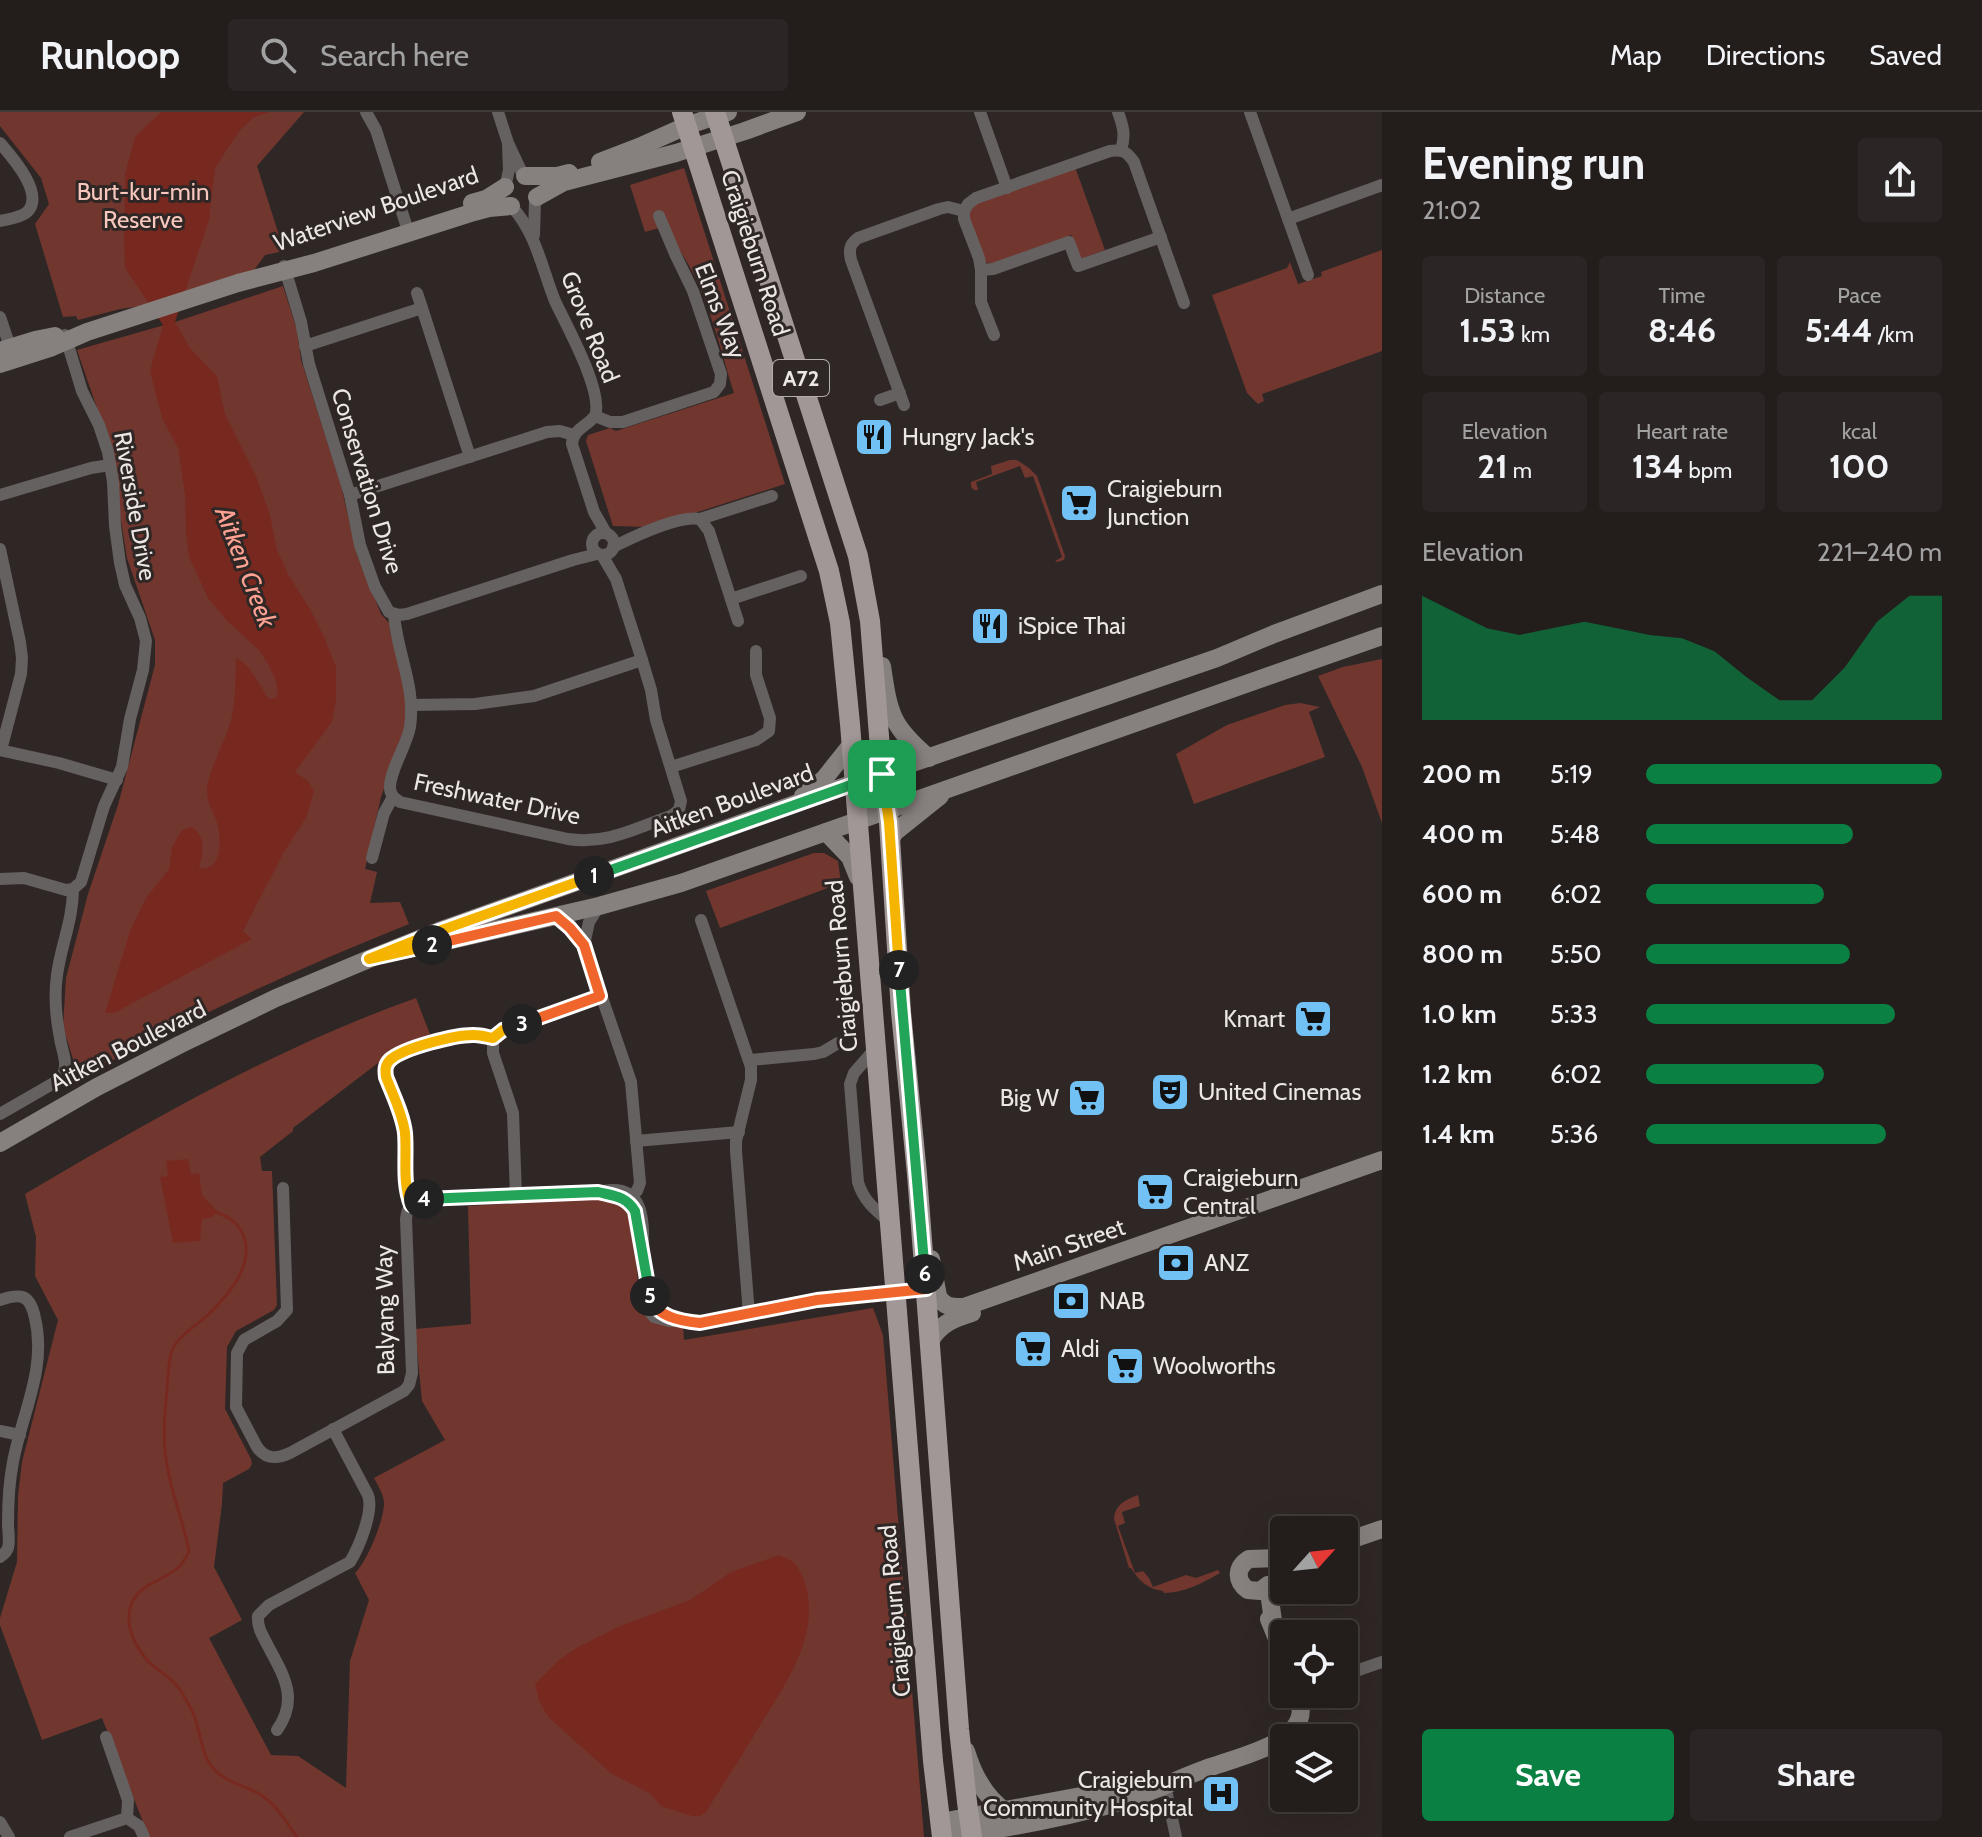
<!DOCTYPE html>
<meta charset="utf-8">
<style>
:root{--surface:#231d1c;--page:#2b2625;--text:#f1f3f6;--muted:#a3a2a3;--line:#403b3b;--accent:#0b8043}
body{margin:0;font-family:Cabin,sans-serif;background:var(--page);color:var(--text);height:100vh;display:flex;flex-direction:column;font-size:30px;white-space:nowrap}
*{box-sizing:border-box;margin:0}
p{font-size:26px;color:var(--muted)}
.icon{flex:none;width:44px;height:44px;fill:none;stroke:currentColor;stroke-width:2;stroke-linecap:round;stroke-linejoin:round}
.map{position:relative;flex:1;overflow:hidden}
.panel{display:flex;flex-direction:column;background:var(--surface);width:600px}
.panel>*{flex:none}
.needle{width:52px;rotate:63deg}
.buttons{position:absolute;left:1270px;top:1404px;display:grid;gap:16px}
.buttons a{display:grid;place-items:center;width:88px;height:88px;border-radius:8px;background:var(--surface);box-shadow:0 8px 32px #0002,0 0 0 2px var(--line);font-size:40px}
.pin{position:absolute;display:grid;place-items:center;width:68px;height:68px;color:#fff;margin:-34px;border-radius:16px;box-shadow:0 4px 12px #0006}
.km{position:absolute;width:40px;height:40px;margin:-20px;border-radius:50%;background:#222;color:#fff;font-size:22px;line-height:40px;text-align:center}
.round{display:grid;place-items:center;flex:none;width:84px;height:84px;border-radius:8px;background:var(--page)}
.headline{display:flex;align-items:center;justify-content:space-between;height:136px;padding:0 40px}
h1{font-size:44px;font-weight:800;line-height:60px}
.stats{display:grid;grid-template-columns:repeat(3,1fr);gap:12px;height:136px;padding:8px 40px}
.stats div{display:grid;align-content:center;border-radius:8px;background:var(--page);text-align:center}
.stats b{font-size:34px;font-weight:800}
.stats small{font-size:22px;font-weight:400}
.stats p{font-size:22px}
.chart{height:224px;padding:16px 40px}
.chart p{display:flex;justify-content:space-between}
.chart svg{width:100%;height:144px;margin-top:8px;fill:var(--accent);opacity:.7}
.button{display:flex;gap:16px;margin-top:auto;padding:16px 40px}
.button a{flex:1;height:92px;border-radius:8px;background:var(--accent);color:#fff;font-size:32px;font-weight:800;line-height:92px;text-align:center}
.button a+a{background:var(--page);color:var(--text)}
ul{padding:0 40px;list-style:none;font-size:26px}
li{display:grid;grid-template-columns:128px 96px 1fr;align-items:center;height:60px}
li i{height:20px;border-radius:10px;background:var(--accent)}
header{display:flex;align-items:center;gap:48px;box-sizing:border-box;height:112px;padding:0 40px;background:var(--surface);border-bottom:2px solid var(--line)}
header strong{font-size:38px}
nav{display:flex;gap:44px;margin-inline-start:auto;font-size:28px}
.search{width:560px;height:72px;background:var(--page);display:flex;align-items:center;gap:20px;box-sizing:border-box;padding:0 28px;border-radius:8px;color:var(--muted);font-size:30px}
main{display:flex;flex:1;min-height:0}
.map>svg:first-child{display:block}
</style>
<header>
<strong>Runloop</strong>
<div class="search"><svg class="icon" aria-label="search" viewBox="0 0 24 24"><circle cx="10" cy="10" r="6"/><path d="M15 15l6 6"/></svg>Search here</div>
<nav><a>Map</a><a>Directions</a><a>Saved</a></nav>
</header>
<main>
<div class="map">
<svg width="1382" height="1725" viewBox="0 0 1382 1725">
<rect width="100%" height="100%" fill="#2f2725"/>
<g fill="#71372f">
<polygon points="0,0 304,0 257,54 284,139 265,143 254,158 142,194 120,197 78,208 76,204 63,205 35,112 49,92 41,66 0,14"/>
<polygon points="1075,55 1105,138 1081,147 1071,123 993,152 984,150 967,100 974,92"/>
<path d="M684,56L785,372L651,415L613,414L586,329L588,323L610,316L616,319L734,281C719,234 708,180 680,139C674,131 666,123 659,116L645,120L630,73Z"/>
<polygon points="1382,138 1382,239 1262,282 1264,289 1258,292 1247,281 1212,183 1287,156 1290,150 1298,172 1322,164 1321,160"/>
<path d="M283,174L297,218L301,248L341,373L357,443L381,502L389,511L391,523L400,551L407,589L404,620L381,685L365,757L377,760L370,791L400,790L409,812C296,857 187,908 79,966L63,915L66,866L88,782L118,693L155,553V528L127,446L120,403L115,348L77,238L175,210Z"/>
<polygon points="1017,348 1029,356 1037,364 1065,444 1064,448 1057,450 1055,449 1062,445 1033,364 1025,366 1020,354 976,370 978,378 974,378 971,375 971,370 992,362 991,354 1010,348"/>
<polygon points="1382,547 1382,711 1362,655 1318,564 1343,555"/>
<polygon points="1300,591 1320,595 1309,600 1325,645 1194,692 1176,642 1227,613 1285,593"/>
<polygon points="814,741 824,741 838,749 841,771 720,816 706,779"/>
<path d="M416,886L431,925L391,941L293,1016V1019L260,1045L262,1059H272L277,1193L274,1198L236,1219L227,1235L225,1297L251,1347L252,1352L249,1357L223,1371L222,1392L214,1455L242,1508L209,1526L271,1643L298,1644L346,1676L350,1549L369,1488L355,1461C367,1450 385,1406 384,1390C383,1381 378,1374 374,1366L445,1328L422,1289L415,1217L471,1212L468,1094L610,1085L623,1090L632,1101L639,1181L645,1198L683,1215L684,1228L873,1196L883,1223L924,1725H149L102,1606L42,1628L0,1513V1506L17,1450L18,1384L22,1350L58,1208L35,1164L36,1125L25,1082C151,1008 278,935 416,886Z"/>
<path d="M1138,1383L1140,1394L1122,1400L1125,1411L1118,1414L1135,1461L1143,1459L1149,1466L1153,1475L1186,1463L1196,1466L1218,1458L1220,1461C1203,1471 1184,1481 1164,1481L1163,1479C1148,1477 1139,1469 1131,1456H1129L1114,1407C1115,1392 1126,1388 1138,1383Z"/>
</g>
<g fill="#772920">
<path d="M161,0H270L254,5L240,18L215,56L209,108L175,210L190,236L217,264L225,302L256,364L270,403L277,438L289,464L311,499L325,527L336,555V588L332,610L295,660L307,668L314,679L307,704L283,742L243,819L252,827L116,900L105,901L130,819L146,786L169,757L172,735L182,718L192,715C207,726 203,741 199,756C222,759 221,730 218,714C215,700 207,695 207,679C207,661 226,628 231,608C236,588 235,567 236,546C253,554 258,573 269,587L275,586L278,581L276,569L268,552L258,537L227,509L208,486L189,445L186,422L185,383L178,336L162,306L150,259L163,213L125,156L124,128L125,62L135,25Z"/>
<polygon points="188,1047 191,1062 199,1061 202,1083 217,1099 213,1105 202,1107 200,1129 173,1131 160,1065 168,1064 166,1049"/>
<path d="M779,1443C794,1448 798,1453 804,1468C822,1520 788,1568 762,1610C744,1641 725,1670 706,1700L700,1704H692L661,1694L649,1681L612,1662L549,1606L539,1589L535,1572L559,1548L578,1535L620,1514L690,1488L731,1460Z"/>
</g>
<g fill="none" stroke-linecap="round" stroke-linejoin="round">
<path stroke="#772920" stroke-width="3" d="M216,1100C231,1106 240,1112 245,1128C252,1156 228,1183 209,1202C196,1214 177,1224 171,1241C168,1253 168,1266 167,1278C164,1307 162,1335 169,1363C174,1390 185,1414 189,1440C186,1445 183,1451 179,1455C164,1469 139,1471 131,1493C124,1513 135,1534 148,1549C157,1558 168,1563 176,1573C183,1580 187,1590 192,1599C201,1617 200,1641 213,1656C224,1669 241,1673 256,1680C275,1690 285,1708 297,1725"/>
<g stroke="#656160" stroke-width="12">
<polyline points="366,0 376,18 409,122"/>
<polyline points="498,0 508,31 523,63"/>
<polyline points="980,0 1007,76"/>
<path d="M1118,0C1123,14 1126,23 1121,38"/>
<polyline points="1250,0 1308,163"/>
<path d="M0,31C11,44 43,79 29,98C24,105 9,107 0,109"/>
<polyline points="506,71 509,58 508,34"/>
<path d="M511,94C536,120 542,157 555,189C566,213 604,280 595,304C586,315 573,317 572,332L594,400L606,421"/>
<polyline points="1288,107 1382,73"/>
<polyline points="534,123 535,89"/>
<polyline points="284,154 301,210 309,252 350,383 360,433 375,475 389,500 399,503 407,502 573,448 597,442"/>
<polyline points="981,158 993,157 1069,130 1078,154 1161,125"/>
<polyline points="417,181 422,196"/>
<polyline points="0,205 12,241"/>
<path d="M994,223L981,190V158L979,146L964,107V99L968,92L976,86L1110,39C1123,37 1127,40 1134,50L1184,191"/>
<polyline points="305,234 422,196 470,345"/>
<polyline points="880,288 900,281"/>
<path d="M904,293L851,148C849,138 849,133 858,126L939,97L948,95L964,99"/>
<polyline points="595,304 610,310 623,310 714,280 720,272 721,262 693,179 676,144 659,104"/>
<polyline points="0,383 91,356 110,353"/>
<polyline points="350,383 547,320 560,319 574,323"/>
<polyline points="700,407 772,384"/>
<circle cx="603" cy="432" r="11"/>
<path d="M613,435C633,425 678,403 700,407L709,419L738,509"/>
<polyline points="0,437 20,530 22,546 21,562 1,638"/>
<polyline points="731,487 801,464"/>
<path d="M394,502C397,542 416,574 410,615C407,633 390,658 390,675C390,683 394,686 400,690L568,727C606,733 636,716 671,704L679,698L681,689L656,608L651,578L642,548L616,467L602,443"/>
<polyline points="411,593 475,592 534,584 642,548"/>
<polyline points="0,638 59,651 117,668"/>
<polyline points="671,655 756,628 769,619 770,606 756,563 756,539"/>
<polyline points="372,746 384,701 393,685"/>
<polyline points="0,767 24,766 66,778 73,777 81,770 104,694 122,655 130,607 143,558 146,529 140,506 125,473 120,451 115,414 113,370 108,340 99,313 82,279 65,223"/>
<polyline points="556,804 570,816 584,833 631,970 640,1071 637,1079 625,1088"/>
<polyline points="701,808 751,955 751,968 736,1029 736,1039 749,1202"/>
<polyline points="584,833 589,810 599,794"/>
<path d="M875,937L854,961L850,972L858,1070C863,1088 875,1098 890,1110"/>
<polyline points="750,948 814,942 823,940 838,931"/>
<path d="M0,1002L59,968C71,955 62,941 60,926C56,906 54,884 57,863C61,833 73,808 73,777"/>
<polyline points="636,1029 739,1020"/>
<path d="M283,1076L287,1198L277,1209L244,1228L237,1241L236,1295L257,1335C266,1348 277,1347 290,1341L404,1279L409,1273L412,1261L406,1107C407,1095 412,1090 423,1087L598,1080C643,1069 644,1105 643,1138"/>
<polyline points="516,1084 513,1001 493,941 493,926 503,918 600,884"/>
<path d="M411,1093C401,1068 409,1041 404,1016C400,995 384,975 386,954C398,935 452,922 474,923C481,923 487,925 493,926"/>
<polyline points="645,1161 643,1178 646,1195 654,1205 669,1209 709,1210 817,1188 926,1177"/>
<path d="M0,1188C21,1181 30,1182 35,1206C47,1257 22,1301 13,1350C9,1370 8,1391 8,1411C8,1419 10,1429 8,1436C6,1441 4,1442 0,1445"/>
<polyline points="0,1319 20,1323"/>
<polyline points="1344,1563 1382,1550"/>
<path d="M277,1618C299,1587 284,1564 268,1534C263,1524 257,1516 258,1504L269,1493L350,1450C359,1435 374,1399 368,1383L333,1317"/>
<polyline points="106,1625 128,1688 127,1706"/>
<polyline points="1165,1673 1176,1725"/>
<polyline points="0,1710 9,1725"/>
<polyline points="70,1725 127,1706 139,1714 144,1725"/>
</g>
<g stroke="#86807e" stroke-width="18">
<polyline points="600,50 639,35 686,14 728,0"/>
<polyline points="525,64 557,64 569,61"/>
<polyline points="537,85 564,70 676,41 745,19 797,0"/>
<polyline points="472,91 486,87 505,75"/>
<polyline points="0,239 35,228 55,224"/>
<polyline points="0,252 50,236 87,220 238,171 314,151 474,100 489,96 511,94"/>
<path d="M882,554C889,602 891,614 929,646"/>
<polyline points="803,684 824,667 851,633"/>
<polyline points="826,720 850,745 858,765"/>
<polyline points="890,728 895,720 940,684"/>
<polyline points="430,833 599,794 681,771 1382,524"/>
<polyline points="0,1031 97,975 181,932 276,886 369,847 439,819 837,677 1217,546 1274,522 1382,482"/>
<path d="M931,1147L938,1184C944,1196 953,1195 964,1195L1382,1048"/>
<path d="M930,1229C941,1211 953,1207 972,1201"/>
<polyline points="1344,1430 1382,1417"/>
<polyline points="1269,1507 1284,1544"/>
<path d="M1274,1516L1268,1473L1260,1479L1248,1478C1235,1469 1236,1455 1249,1447L1284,1446"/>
<path d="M966,1639C973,1662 985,1685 1005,1699"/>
<polyline points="941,1710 1146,1672"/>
<path d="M946,1725C1004,1717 1063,1706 1120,1690C1149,1682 1177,1667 1205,1657C1230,1648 1277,1637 1294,1616C1303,1606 1302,1594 1298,1582"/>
</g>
<g stroke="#a09796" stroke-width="20">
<polyline points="682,0 829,459 840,511 850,612 933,1649 942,1725"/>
<polyline points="715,0 858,444 870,509 882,662 889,710 901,900 917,1062 959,1617 967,1690 972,1725"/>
</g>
</g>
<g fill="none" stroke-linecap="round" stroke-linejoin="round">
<defs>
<polyline id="split-1" points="594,764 882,662"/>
<polyline id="split-2" points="432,833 369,847 439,819 594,764"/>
<polyline id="split-3" points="432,833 556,804 570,816 584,833 600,884 522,912"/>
<path id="split-4" d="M424,1087L411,1093C402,1070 407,1045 405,1021C403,1003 393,983 386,965C385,958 385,953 390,948C403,936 457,922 475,923C481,923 487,925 493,926L503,918L522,912"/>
<path id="split-5" d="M424,1087L598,1080C614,1084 626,1084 635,1099L650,1184"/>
<path id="split-6" d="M650,1184C655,1205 681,1209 700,1211L817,1188L926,1177L925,1162"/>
<polyline id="split-7" points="899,858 925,1162"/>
<polyline id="split-8" points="882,662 889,710 899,858"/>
</defs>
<use href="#split-1" stroke="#fff" stroke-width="16"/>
<use href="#split-2" stroke="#fff" stroke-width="16"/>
<use href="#split-3" stroke="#fff" stroke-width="16"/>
<use href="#split-4" stroke="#fff" stroke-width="16"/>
<use href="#split-5" stroke="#fff" stroke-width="16"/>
<use href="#split-6" stroke="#fff" stroke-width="16"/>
<use href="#split-7" stroke="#fff" stroke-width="16"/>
<use href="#split-8" stroke="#fff" stroke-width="16"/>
<use href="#split-1" stroke="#22a559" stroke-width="10"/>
<use href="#split-2" stroke="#f5b400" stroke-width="10"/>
<use href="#split-3" stroke="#f0652b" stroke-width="10"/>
<use href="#split-4" stroke="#f5b400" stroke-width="10"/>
<use href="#split-5" stroke="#22a559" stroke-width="10"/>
<use href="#split-6" stroke="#f0652b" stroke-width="10"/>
<use href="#split-7" stroke="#22a559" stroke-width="10"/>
<use href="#split-8" stroke="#f5b400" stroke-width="10"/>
</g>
<defs>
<symbol id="restaurant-square" viewBox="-11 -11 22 22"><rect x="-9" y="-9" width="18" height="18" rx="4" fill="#71c1f5" stroke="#2f2725"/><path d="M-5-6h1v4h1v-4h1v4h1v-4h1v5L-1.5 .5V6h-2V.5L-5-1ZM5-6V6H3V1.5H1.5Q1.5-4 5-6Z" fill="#111"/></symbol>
<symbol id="supermarket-square" viewBox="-11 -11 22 22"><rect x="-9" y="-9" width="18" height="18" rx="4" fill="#71c1f5" stroke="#2f2725"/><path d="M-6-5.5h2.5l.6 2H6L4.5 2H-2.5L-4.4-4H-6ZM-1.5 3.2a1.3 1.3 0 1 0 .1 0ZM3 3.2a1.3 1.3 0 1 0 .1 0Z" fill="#111"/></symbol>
<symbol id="theatre-square" viewBox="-11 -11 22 22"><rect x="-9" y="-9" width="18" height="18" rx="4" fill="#71c1f5" stroke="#2f2725"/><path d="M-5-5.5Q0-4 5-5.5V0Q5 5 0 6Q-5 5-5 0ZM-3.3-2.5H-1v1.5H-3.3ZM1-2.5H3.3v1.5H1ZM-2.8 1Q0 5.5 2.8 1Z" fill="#111"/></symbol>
<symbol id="bank-square" viewBox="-11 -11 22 22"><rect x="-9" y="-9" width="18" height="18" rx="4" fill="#71c1f5" stroke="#2f2725"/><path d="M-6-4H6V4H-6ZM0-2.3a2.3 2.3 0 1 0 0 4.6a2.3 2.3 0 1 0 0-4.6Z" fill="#111"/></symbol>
<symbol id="hospital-square" viewBox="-11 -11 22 22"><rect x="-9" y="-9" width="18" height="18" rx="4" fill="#71c1f5" stroke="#2f2725"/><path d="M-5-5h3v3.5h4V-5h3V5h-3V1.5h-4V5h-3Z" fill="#111"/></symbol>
</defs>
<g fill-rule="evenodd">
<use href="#restaurant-square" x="852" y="303" width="44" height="44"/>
<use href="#supermarket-square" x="1057" y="369" width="44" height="44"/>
<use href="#restaurant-square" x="968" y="492" width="44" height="44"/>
<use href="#supermarket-square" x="1291" y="885" width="44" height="44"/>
<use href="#theatre-square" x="1148" y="958" width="44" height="44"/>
<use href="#supermarket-square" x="1065" y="964" width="44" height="44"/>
<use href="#supermarket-square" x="1133" y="1058" width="44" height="44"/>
<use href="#bank-square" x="1154" y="1129" width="44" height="44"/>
<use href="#bank-square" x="1049" y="1167" width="44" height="44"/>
<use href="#supermarket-square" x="1011" y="1215" width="44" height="44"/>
<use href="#supermarket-square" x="1103" y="1232" width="44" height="44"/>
<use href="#hospital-square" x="1199" y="1660" width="44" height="44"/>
</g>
<g text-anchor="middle" stroke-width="6" stroke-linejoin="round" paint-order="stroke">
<rect fill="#2f2725" stroke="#b3adab" stroke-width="2" x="773" y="248" width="56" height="36" rx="6"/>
<g font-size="22" font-weight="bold" fill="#ece6e5">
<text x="801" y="274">A72</text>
</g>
<g font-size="24" fill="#f7c7be" stroke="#2f2725">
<text x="143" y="88">Burt-kur-min<tspan x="143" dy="28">Reserve</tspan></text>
</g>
<g font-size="24" fill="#ece6e5" stroke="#2f2725">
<text transform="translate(376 97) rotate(-19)" y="8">Waterview Boulevard</text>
<text transform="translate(755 141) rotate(72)" y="8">Craigieburn Road</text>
<text transform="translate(720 199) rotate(69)" y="8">Elms Way</text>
<text transform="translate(590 215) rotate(68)" y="8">Grove Road</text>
<text transform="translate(367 369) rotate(73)" y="8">Conservation Drive</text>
<text transform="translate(135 394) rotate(80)" y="8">Riverside Drive</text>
<text transform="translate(497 687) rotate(12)" y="8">Freshwater Drive</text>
<text transform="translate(732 689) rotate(-20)" y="8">Aitken Boulevard</text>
<text transform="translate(842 854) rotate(-95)" y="8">Craigieburn Road</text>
<text transform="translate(128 934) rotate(-27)" y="8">Aitken Boulevard</text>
<text transform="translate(1069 1133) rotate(-19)" y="8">Main Street</text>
<text transform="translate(385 1198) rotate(-91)" y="8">Balyang Way</text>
<text transform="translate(895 1499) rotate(-95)" y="8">Craigieburn Road</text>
</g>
<g font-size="24" fill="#ece6e5" stroke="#2f2725" text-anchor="start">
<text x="902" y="333">Hungry Jack's</text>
<text x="1107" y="385">Craigieburn<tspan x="1107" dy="28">Junction</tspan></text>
<text x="1018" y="522">iSpice Thai</text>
<text x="1285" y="915" text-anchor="end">Kmart</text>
<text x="1198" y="988">United Cinemas</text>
<text x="1059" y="994" text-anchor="end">Big W</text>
<text x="1183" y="1074">Craigieburn<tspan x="1183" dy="28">Central</tspan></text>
<text x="1204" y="1159">ANZ</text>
<text x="1099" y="1197">NAB</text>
<text x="1061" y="1245">Aldi</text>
<text x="1153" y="1262">Woolworths</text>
<text x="1193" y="1676" text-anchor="end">Craigieburn<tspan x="1193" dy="28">Community Hospital</tspan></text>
</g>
<g font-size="26" font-style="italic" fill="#ffa293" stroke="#2f2725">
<text transform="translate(246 455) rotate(69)" y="9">Aitken Creek</text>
</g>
</g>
</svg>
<div class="buttons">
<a><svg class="needle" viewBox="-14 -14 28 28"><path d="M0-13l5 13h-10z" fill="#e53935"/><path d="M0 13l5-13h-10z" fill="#a3a2a3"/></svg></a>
<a><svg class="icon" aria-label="locate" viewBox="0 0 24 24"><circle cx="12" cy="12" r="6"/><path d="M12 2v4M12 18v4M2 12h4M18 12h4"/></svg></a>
<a><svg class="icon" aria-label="layers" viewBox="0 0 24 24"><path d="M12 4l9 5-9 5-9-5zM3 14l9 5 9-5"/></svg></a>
</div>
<div class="pin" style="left:882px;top:662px;background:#1e9e55"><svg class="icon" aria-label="arrive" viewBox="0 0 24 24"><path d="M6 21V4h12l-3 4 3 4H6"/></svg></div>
<b class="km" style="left:594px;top:764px">1</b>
<b class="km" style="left:432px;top:833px">2</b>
<b class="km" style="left:522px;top:912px">3</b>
<b class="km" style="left:424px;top:1087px">4</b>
<b class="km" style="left:650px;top:1184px">5</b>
<b class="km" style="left:925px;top:1162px">6</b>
<b class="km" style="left:899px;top:858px">7</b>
</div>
<section class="panel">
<div class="headline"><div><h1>Evening run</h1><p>21:02</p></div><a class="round"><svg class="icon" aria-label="share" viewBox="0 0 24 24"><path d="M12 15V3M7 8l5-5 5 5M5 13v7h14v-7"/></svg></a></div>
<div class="stats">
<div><p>Distance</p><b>1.53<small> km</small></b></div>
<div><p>Time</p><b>8:46</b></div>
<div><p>Pace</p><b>5:44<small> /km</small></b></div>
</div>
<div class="stats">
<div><p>Elevation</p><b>21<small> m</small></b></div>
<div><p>Heart rate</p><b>134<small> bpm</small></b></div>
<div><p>kcal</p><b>100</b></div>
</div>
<div class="chart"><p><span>Elevation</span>221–240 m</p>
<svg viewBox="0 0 160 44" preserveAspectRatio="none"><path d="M0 44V6L10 11L20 16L30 18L40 16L50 14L60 16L70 18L80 19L90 23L100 31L110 38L120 38L130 28L140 14L150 6L160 6V44z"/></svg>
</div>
<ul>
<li><b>200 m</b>5:19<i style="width:100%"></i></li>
<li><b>400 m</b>5:48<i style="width:70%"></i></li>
<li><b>600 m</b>6:02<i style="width:60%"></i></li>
<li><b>800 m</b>5:50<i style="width:69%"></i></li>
<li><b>1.0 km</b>5:33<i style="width:84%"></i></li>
<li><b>1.2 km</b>6:02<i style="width:60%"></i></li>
<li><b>1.4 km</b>5:36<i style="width:81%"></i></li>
</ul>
<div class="button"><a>Save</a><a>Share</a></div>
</section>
</main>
